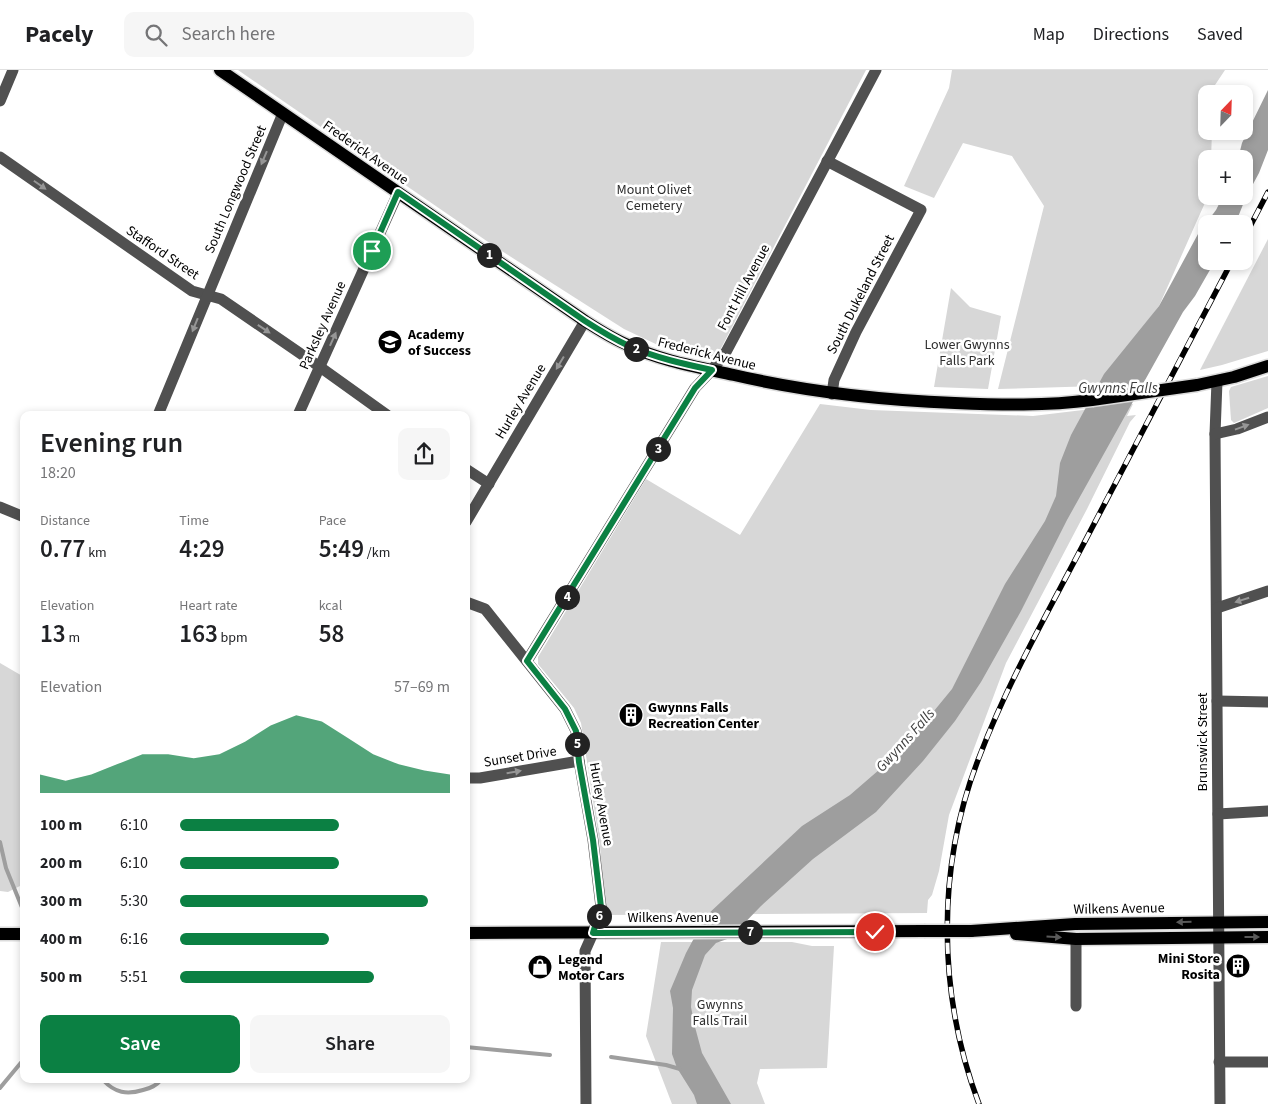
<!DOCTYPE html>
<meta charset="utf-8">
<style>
:root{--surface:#fff;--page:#f6f6f6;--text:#202124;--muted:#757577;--line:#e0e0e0;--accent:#0b8043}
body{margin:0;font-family:"Source Sans 3",sans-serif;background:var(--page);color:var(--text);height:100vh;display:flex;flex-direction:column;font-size:19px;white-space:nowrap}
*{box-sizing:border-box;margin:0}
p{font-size:16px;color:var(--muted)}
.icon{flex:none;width:28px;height:28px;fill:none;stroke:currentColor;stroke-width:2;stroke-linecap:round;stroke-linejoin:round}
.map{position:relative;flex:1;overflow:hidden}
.drawer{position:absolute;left:20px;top:341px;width:450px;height:672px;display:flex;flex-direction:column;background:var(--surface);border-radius:10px;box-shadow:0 2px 8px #0003}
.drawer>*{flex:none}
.needle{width:32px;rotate:23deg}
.controls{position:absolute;left:1198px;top:15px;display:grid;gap:10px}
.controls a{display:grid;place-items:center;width:55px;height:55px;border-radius:10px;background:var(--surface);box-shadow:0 2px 8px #0003;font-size:25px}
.pin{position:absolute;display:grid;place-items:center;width:42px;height:42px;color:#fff;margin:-21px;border:2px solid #fff;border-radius:50%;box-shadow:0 1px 5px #0007}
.km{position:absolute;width:25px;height:25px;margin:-12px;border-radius:50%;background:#222;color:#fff;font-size:14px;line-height:25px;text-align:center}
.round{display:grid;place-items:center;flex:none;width:52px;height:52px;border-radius:10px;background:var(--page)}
.head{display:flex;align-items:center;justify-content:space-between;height:85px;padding:0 20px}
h1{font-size:28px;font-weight:600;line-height:38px}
.stats{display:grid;grid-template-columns:repeat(3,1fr);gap:8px;height:85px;padding:5px 20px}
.stats div{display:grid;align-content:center}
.stats b{font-size:25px;font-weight:600}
.stats small{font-size:14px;font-weight:400}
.stats p{font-size:14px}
.chart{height:140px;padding:10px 20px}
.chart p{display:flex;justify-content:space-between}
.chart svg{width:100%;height:90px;margin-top:5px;fill:var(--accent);opacity:.7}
.button{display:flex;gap:10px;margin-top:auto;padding:10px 20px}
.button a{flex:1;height:58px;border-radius:10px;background:var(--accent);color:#fff;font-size:20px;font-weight:600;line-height:58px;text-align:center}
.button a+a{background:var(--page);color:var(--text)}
ul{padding:0 20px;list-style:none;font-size:16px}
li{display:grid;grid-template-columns:80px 60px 1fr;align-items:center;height:38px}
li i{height:12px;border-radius:6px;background:var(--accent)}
header{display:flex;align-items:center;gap:30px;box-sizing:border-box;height:70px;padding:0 25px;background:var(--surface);border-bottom:1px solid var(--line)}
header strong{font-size:24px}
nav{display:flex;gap:28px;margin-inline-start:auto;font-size:18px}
.search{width:350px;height:45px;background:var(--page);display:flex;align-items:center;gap:12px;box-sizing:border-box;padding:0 18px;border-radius:10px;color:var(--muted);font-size:19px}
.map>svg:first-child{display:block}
</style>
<header>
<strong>Pacely</strong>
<div class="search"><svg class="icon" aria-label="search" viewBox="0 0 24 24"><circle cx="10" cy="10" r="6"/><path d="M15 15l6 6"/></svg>Search here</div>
<nav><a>Map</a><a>Directions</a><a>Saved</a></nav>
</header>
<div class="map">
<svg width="1268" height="1034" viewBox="0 0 1268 1034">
<rect width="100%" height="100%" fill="#fff"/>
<g fill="#d7d7d7">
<polygon points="238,0 866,0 718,284 711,287 691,284 660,276 624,259 494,176"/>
<polygon points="952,0 1225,0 1213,18 1213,24 1206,24 1206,61 1212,61 1211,89 1206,89 1206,126 1208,126 1159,236 1098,316 998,319 1044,136 1012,86 963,73 934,128 904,116 949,18"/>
<polygon points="1268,169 1268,281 1222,295 1200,300"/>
<polygon points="951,218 970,237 1001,246 988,319 934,317"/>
<polygon points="1268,306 1268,338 1234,353 1231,350 1229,321 1231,317"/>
<polygon points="820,334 871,340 1033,346 1133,334 1127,346 1136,345 1130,352 1087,439 1006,593 949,745 939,801 932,825 928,830 927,843 608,845 605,841 600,776 581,653 574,638 538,594 538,587 646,409 740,465"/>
<polygon points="0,593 24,607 24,814 8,822 0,821"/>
<polygon points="661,872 792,872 812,876 834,876 827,998 760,999 757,1013 765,1034 672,1034 646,966"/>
</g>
<polygon fill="#9e9e9e" points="1268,20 1268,80 1259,103 1246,127 1236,152 1235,154 1206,154 1206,191 1215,191 1195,226 1183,242 1067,450 1021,541 981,612 955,651 923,691 876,742 813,789 761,836 730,868 716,873 705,885 692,920 691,937 695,957 702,983 731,1034 697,1034 694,1025 677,998 672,984 673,938 670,921 686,883 706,846 802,756 850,725 902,680 952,619 1005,514 1045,451 1056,426 1060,393 1071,365 1104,304 1159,236 1198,164 1216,140 1223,126 1244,126 1244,89 1238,89 1242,73"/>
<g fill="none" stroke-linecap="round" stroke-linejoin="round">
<g stroke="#9e9e9e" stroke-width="4">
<polyline points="0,772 6,798 23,840"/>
<polyline points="466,977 550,985"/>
<polyline points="611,987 666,995 680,999"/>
<path d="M103,1010C115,1023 127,1025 143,1020C151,1018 156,1016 161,1010"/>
<polyline points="0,1018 24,989"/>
</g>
<defs>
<g id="major">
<path d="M220,0L585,251C599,260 613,269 628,275C661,291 698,297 734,305C807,322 880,330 955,333C1001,335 1046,336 1092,330"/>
<polyline points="1197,315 1234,307 1268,296"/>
<polyline points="971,861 1075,854 1268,852"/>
<polyline points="466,863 924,861"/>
<polyline points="0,864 24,864"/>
<polyline points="1016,864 1076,869 1268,867"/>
</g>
</defs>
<use href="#major" stroke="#dbdbdb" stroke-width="15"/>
<g stroke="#505050" stroke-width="11">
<polyline points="0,31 13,0"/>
<polyline points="0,87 192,221 221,229 320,297 387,345"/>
<polyline points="827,91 921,140 856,262 834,310 832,324"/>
<polyline points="1217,311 1215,364 1220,1034"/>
<polyline points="158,345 283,43"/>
<polyline points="298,345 398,123"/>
<polyline points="1215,364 1237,359 1268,347"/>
<polyline points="466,399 489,414"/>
<polyline points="0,437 24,447"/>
<polyline points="466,452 585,251"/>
<polyline points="466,532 485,539 565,639 576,661 579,691 593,770 601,837 593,863 585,881 586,1034"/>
<polyline points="1217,538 1268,521"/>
<polyline points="527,591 695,318 712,300 726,282 876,0"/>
<polyline points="1217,631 1268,632"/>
<polyline points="466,708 480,708 579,691"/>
<polyline points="1218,744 1268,741"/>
<polyline points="1076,869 1076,936"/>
<polyline points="1219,992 1268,992"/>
</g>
<use href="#major" stroke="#000" stroke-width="12"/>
<defs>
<g id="rail">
<polyline points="1244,168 1268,122"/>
<path d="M979,1034C937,923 936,795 980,685C1008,612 1047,544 1083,475C1132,381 1182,286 1232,191"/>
</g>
</defs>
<use href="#rail" stroke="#000" stroke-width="5.5"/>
<use href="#rail" stroke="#fff" stroke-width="4" stroke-dasharray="11" stroke-linecap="butt"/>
<defs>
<g id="major-bridge">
<polyline points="1092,330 1197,315"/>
<polyline points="924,861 971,861"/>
</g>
</defs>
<use href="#major-bridge" stroke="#dbdbdb" stroke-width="15" stroke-linecap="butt"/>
<use href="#major-bridge" stroke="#000" stroke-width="12"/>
</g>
<defs><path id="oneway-solid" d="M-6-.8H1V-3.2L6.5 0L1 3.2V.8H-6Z" transform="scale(1.25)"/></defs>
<g fill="#969696">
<use href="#oneway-solid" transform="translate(264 88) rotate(113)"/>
<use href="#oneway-solid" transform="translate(40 115) rotate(35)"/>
<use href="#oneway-solid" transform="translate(195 255) rotate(112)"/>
<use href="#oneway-solid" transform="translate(264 259) rotate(34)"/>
<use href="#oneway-solid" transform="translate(333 269) rotate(-66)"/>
<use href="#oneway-solid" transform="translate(560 293) rotate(121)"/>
<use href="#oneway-solid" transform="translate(1242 357) rotate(-20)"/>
<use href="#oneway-solid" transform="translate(1242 530) rotate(162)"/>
<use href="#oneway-solid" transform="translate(514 702) rotate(-10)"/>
</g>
<g fill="#595959">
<use href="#oneway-solid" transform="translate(1184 852) rotate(179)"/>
<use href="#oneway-solid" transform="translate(1054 867) rotate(4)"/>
<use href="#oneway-solid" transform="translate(1252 867)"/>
</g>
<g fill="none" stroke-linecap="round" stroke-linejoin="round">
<defs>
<path id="route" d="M372,181L398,122L585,251C599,260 614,269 629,276C656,288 684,294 712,300L695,318L527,591L565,639L576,661L579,692L593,770L601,837L593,863L875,862"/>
</defs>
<use href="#route" stroke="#fff" stroke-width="10"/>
<use href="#route" stroke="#0b8043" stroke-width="6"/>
</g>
<defs>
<symbol id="school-disc" viewBox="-11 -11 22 22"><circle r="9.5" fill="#000" stroke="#fff"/><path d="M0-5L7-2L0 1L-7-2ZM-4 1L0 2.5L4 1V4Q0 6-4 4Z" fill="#fff"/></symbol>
<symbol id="building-disc" viewBox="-11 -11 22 22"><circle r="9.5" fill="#000" stroke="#fff"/><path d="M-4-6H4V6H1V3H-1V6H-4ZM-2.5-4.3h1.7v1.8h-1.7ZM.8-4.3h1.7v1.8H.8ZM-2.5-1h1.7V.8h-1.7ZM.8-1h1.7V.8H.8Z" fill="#fff"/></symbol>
<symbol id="shop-disc" viewBox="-11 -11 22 22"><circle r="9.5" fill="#000" stroke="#fff"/><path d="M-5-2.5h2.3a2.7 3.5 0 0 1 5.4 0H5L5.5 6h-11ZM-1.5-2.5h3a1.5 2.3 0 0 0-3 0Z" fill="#fff"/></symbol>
</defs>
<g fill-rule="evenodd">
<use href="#school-disc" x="376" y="258" width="28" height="28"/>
<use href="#building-disc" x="617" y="631" width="28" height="28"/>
<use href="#building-disc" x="1224" y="882" width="28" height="28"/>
<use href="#shop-disc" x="526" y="883" width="28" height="28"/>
</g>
<g text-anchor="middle" stroke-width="5" stroke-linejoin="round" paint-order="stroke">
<g font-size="14" fill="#000" stroke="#fff">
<text transform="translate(366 82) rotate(35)" y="5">Frederick Avenue</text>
<text transform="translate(235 119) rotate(-67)" y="5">South Longwood Street</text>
<text transform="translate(163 182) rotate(34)" y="5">Stafford Street</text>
<text transform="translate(743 217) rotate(-62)" y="5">Font Hill Avenue</text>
<text transform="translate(860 224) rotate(-63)" y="5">South Dukeland Street</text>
<text transform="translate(322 255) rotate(-66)" y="5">Parksley Avenue</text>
<text transform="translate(707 283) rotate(14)" y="5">Frederick Avenue</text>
<text transform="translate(520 331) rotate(-59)" y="5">Hurley Avenue</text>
<text transform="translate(1202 672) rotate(-90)" y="5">Brunswick Street</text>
<text transform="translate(520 686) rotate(-9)" y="5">Sunset Drive</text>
<text transform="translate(602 734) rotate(80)" y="5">Hurley Avenue</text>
<text transform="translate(1119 838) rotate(-1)" y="5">Wilkens Avenue</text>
<text x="673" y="852">Wilkens Avenue</text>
</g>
<g font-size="14" fill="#2e2e2e" stroke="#fff">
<text x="654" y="124">Mount Olivet<tspan x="654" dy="16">Cemetery</tspan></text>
<text x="967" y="279">Lower Gwynns<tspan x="967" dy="16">Falls Park</tspan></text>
<text x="720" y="939">Gwynns<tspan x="720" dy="16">Falls Trail</tspan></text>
</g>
<g font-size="14" font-weight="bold" fill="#000" stroke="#fff" text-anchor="start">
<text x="408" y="269">Academy<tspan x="408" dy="16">of Success</tspan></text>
<text x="648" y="642">Gwynns Falls<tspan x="648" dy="16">Recreation Center</tspan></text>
<text x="1220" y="893" text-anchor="end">Mini Store<tspan x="1220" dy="16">Rosita</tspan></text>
<text x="558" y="894">Legend<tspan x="558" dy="16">Motor Cars</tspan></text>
</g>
<g font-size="15" font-style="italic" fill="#3f3f3f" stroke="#fff">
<text x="1118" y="323">Gwynns Falls</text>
<text transform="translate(905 670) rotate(-48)" y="5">Gwynns Falls</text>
</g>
</g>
</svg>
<div class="controls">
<a><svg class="needle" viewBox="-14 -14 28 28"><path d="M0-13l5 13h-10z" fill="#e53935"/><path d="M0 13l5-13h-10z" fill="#757577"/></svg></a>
<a>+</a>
<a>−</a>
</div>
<div class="pin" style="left:372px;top:181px;background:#1e9e55"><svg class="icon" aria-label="arrive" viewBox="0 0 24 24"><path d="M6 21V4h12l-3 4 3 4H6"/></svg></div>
<div class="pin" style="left:875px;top:862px;background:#d93025"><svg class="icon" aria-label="check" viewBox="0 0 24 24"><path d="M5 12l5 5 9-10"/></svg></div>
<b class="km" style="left:489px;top:185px">1</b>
<b class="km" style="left:636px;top:279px">2</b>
<b class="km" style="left:658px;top:379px">3</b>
<b class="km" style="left:567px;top:527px">4</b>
<b class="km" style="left:577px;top:674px">5</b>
<b class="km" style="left:599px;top:846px">6</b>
<b class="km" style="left:750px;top:862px">7</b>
<section class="drawer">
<div class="head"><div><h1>Evening run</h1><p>18:20</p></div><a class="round"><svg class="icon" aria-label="share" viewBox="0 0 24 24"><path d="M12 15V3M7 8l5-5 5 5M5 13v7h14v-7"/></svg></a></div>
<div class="stats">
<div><p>Distance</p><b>0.77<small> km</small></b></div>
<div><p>Time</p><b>4:29</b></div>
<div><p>Pace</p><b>5:49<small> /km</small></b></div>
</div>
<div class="stats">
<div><p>Elevation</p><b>13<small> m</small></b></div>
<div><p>Heart rate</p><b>163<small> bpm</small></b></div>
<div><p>kcal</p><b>58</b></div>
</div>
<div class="chart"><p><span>Elevation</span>57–69 m</p>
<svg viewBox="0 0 160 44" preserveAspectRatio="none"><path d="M0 44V35L10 38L20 35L30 30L40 25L50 25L60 27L70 25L80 19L90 11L100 6L110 9L120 17L130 25L140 30L150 33L160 35V44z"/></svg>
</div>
<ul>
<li><b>100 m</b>6:10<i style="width:59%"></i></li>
<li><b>200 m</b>6:10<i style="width:59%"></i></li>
<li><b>300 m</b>5:30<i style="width:92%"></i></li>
<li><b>400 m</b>6:16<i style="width:55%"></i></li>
<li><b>500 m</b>5:51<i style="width:72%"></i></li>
</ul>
<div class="button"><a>Save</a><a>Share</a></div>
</section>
</div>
